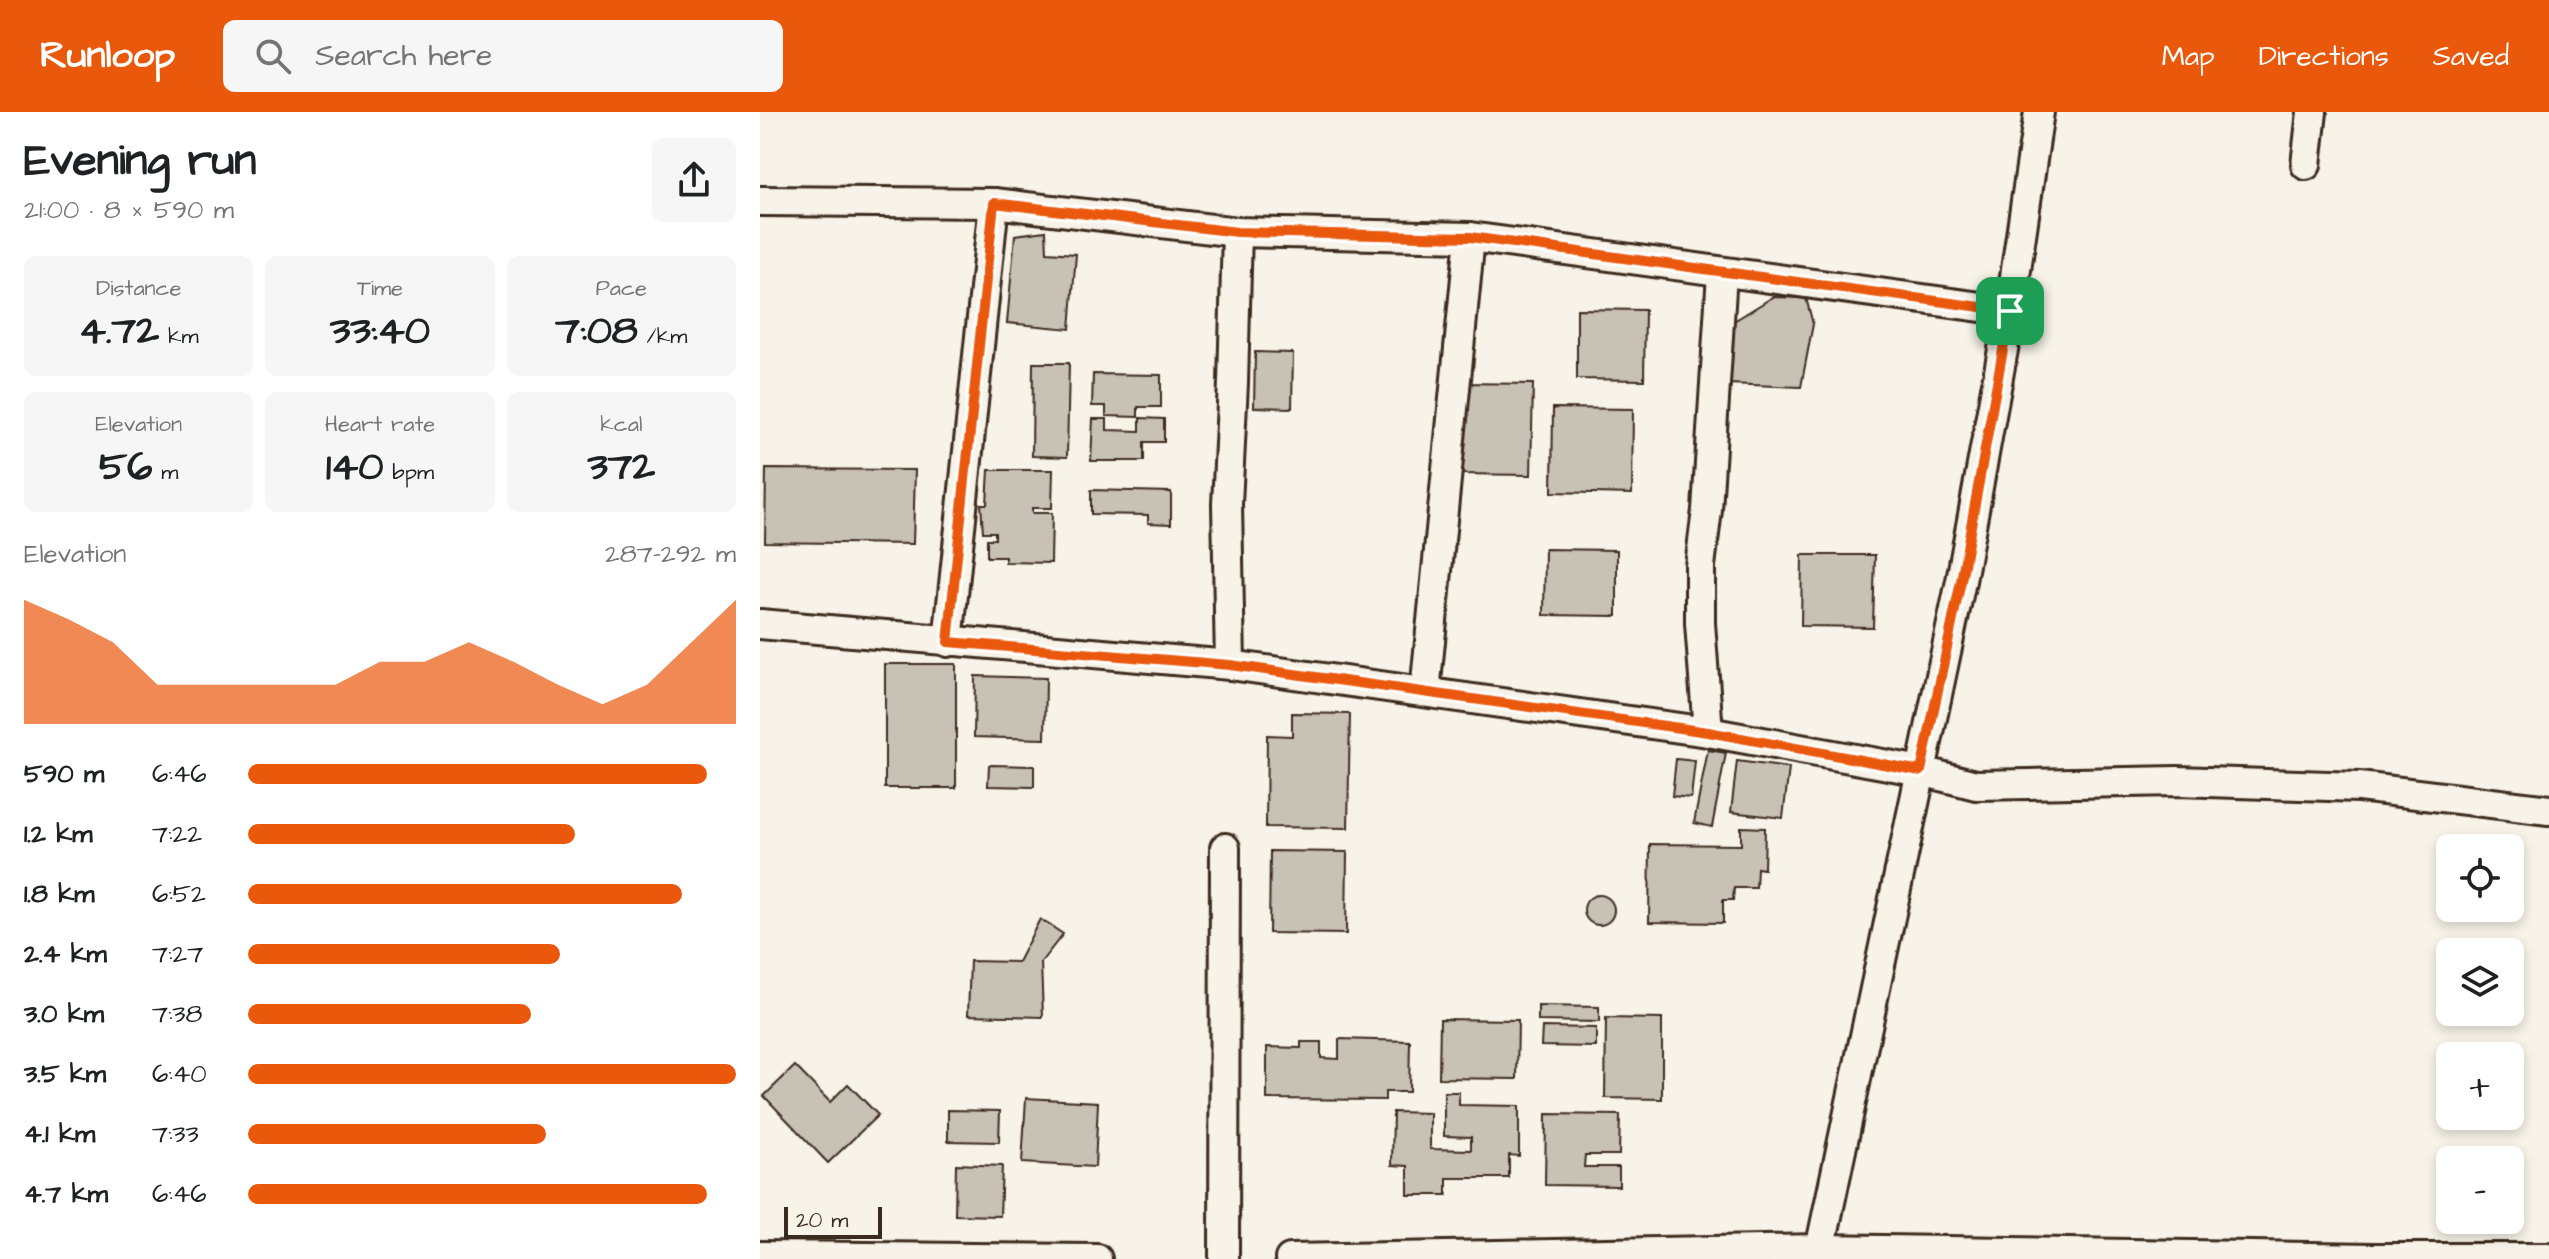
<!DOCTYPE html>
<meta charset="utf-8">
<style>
:root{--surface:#fff;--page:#f6f6f6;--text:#202124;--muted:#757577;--accent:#ea580c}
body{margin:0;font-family:"Architects Daughter",sans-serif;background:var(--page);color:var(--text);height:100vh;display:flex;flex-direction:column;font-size:30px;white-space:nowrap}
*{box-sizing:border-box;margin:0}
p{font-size:26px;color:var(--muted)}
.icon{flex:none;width:44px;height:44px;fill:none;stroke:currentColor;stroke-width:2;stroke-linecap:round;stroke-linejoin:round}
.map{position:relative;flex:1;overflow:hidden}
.panel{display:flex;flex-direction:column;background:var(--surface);width:760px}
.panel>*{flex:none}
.controls{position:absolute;left:1676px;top:722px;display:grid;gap:16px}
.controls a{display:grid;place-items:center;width:88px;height:88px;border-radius:12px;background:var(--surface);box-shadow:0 4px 12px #0003;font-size:40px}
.scale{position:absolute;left:24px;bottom:20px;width:98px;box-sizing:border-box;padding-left:8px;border:4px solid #3b2a1e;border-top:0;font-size:22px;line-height:28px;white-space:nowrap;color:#3b2a1e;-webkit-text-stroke:6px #f7f3e8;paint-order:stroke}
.pin{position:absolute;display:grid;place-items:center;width:68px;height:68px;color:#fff;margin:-34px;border-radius:16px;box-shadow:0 4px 12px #0006}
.round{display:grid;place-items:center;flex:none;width:84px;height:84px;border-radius:12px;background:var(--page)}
.overview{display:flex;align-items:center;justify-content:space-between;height:136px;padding:0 24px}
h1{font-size:44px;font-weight:700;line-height:60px}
.stats{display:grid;grid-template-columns:repeat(3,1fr);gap:12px;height:136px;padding:8px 24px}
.stats div{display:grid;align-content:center;border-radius:12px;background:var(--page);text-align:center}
.stats b{font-size:40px;font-weight:700}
.stats small{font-size:22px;font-weight:400}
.stats p{font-size:22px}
.chart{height:224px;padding:16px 24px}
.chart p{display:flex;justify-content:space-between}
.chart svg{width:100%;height:144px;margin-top:8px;fill:var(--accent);opacity:.7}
ul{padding:0 24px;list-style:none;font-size:26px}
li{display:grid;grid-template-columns:128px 96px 1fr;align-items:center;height:60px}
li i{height:20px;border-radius:10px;background:var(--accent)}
header{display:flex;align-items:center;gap:48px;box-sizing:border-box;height:112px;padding:0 40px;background:var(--accent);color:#fff}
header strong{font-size:38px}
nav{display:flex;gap:44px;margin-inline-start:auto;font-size:28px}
.search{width:560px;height:72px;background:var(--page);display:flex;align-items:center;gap:20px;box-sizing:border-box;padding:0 28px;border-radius:12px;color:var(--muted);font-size:30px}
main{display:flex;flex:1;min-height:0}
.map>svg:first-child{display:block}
</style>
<header>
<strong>Runloop</strong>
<div class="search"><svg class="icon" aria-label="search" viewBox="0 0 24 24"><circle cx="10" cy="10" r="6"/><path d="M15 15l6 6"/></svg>Search here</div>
<nav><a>Map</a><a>Directions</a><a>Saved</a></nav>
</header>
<main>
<section class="panel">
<div class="overview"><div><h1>Evening run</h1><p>21:00 · 8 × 590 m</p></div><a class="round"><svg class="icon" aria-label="share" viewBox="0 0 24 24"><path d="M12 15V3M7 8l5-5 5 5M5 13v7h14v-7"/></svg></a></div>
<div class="stats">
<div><p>Distance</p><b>4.72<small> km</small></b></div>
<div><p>Time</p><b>33:40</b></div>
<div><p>Pace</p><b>7:08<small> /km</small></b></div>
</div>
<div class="stats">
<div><p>Elevation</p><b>56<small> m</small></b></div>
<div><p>Heart rate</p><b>140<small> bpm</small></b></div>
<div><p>kcal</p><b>372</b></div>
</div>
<div class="chart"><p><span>Elevation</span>287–292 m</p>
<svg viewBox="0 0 160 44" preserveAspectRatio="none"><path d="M0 44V6L10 12L20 19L30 32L40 32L50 32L60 32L70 32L80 25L90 25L100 19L110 25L120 32L130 38L140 32L150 19L160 6V44z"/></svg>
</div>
<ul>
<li><b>590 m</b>6:46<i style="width:94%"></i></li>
<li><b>1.2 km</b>7:22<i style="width:67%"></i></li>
<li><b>1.8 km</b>6:52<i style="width:89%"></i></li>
<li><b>2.4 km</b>7:27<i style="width:64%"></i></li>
<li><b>3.0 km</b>7:38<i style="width:58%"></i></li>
<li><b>3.5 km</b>6:40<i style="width:100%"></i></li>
<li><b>4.1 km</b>7:33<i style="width:61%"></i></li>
<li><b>4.7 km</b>6:46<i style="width:94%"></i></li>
</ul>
</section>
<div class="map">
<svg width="1789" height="1147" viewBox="0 0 1789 1147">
<rect width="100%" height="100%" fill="#f7f3e8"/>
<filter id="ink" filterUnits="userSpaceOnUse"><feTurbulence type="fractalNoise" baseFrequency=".0125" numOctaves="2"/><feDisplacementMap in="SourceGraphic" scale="16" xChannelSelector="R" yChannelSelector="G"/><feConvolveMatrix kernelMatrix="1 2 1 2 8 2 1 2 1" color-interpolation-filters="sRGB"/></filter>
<g filter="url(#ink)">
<g fill="#c8c1b6" stroke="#3b2a1e" stroke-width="2">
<polygon points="286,119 287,140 316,142 310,217 247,211 255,123"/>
<polygon points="1013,185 1046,186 1053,212 1041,275 968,272 974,209"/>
<polygon points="817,197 885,198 884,268 817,267"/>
<polygon points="495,240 533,241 532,296 494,295"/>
<polygon points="273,251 309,251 307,345 272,344"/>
<polygon points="333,262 401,263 401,295 378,295 378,305 346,304 346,294 332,294"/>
<polygon points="700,271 773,272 771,363 699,362"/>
<polygon points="793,296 873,297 872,382 792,380"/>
<polygon points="380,306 404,307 404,330 384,330 384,349 331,349 333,307 347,307 347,318 380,319"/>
<polygon points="6,357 155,358 153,432 5,430"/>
<polygon points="229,358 293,358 292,396 272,396 272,401 292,401 291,451 245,450 245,445 227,445 227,427 235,427 235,420 223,420 221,392 227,392"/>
<polygon points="331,378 411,380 411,412 388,411 388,403 331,402"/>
<polygon points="785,437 857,438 857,504 784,503"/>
<polygon points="1042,443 1115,443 1113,515 1041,514"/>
<rect x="125" y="552" width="71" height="124"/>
<polygon points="215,564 286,566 285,627 214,625"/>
<polygon points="532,601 590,602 588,716 506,715 507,623 532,624"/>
<polygon points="948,638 966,641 952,715 934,711"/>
<polygon points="916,647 935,649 931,686 912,684"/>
<polygon points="977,649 1029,656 1023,706 971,700"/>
<polygon points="229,653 274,654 274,675 228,674"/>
<polygon points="981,715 1005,716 1004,757 997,756 996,776 974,776 973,788 963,788 963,811 889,810 890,732 981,733"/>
<polygon points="510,739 587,740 586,822 509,821"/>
<circle cx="839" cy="798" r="15"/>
<polygon points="280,807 303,822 281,850 283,905 208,903 210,849 258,850"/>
<polygon points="778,894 839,895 839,910 778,909"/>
<polygon points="846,906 902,907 902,987 845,986"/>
<polygon points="680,907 758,908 757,967 679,966"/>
<polygon points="782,915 836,916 836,935 781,934"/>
<polygon points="579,927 650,929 649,980 625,980 625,988 507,987 507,935 541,936 541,930 561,930 561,946 579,947"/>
<polygon points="35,954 70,990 88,972 118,1003 68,1051 4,984"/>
<polygon points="684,980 699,980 699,993 759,994 759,1044 749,1043 749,1066 687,1066 687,1083 648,1083 648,1054 632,1053 633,1000 670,1001 670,1037 711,1038 711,1025 684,1024"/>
<polygon points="266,986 338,990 335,1055 262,1051"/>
<polygon points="188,998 240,999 239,1030 188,1029"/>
<polygon points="786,1002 860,1003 859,1043 825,1043 824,1055 859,1055 859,1074 785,1073"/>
<polygon points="196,1052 242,1054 240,1104 195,1103"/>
</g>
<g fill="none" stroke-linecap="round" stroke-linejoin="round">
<defs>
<g id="street">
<polyline points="1546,53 1552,0"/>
<polyline points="0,89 234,91 477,120 710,125 1250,199"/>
<polyline points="0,512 470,553 948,620 1161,659 1216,673 1418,669 1599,675 1789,698"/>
<polyline points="188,530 234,91"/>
<polyline points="470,553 467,392 473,271 477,120"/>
<polyline points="665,580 710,125"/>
<polyline points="948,620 940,511 940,454 947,398 962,161"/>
<polyline points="0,1144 337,1147"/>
<polyline points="464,1147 465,736"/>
<polyline points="530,1147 1060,1137 1615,1146 1789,1146"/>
<polyline points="1058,1147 1201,469 1250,199 1279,0"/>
</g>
</defs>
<use href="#street" stroke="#3b2a1e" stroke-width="34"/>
<use href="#street" stroke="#f7f3e8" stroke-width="28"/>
</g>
</g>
<g fill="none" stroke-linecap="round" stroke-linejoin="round" filter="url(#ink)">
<defs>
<polygon id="route" points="234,91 477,120 710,125 1250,199 1201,469 1161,659 948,620 470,553 188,530"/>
</defs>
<use href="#route" stroke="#fff" stroke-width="16"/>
<use href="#route" stroke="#ea580c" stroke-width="10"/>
</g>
</svg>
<div class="controls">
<a><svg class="icon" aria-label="locate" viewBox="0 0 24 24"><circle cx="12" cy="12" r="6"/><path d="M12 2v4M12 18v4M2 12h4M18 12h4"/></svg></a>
<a><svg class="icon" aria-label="layers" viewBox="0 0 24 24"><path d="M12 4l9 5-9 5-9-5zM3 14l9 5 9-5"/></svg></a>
<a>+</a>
<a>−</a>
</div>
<div class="scale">20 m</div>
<div class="pin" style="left:1250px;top:199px;background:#1e9e55"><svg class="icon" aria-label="arrive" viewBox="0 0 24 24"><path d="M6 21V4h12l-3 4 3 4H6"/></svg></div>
</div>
</main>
